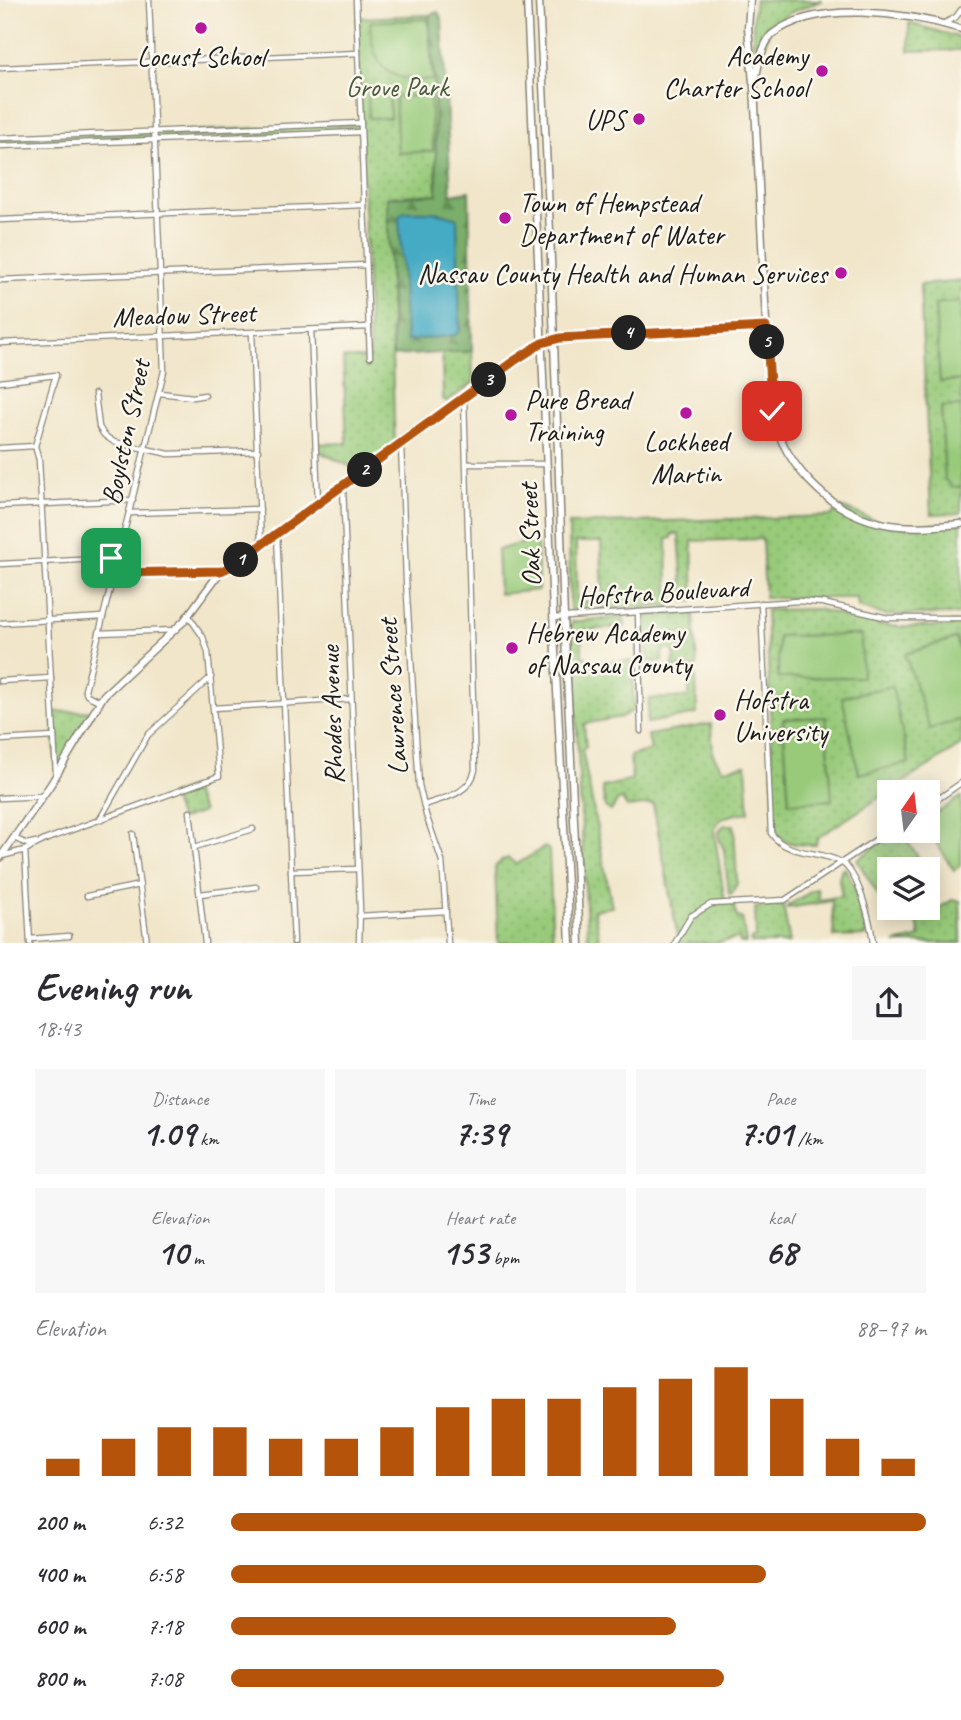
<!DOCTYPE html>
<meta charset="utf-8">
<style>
:root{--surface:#fff;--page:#f7f7f7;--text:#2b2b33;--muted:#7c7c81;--accent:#b45309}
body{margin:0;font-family:Caveat,sans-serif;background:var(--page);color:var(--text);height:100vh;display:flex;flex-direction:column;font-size:26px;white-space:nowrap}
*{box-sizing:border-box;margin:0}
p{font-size:23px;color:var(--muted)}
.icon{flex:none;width:38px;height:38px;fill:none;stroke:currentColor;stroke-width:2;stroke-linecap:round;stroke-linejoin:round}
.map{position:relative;height:943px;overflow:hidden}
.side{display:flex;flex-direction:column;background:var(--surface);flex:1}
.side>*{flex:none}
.needle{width:46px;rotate:14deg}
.tools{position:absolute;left:877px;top:780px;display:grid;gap:14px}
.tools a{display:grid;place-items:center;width:63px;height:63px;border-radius:0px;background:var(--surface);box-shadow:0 4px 18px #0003;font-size:35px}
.pin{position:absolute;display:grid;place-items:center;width:60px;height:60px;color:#fff;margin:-30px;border-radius:14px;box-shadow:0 4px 10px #0006}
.km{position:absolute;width:35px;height:35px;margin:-18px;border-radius:50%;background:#222;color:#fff;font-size:19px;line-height:35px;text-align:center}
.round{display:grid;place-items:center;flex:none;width:74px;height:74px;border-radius:0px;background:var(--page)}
.headline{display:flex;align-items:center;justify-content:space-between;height:119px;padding:0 35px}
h1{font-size:38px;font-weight:700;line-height:52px}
.metrics{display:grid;grid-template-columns:repeat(3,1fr);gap:10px;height:119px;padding:7px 35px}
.metrics div{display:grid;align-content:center;border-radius:0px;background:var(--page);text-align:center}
.metrics b{font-size:35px;font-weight:700}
.metrics small{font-size:19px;font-weight:400}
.metrics p{font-size:19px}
.chart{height:196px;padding:14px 35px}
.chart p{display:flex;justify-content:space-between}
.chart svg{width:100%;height:126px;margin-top:7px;stroke:var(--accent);stroke-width:6}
ul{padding:0 35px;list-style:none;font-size:23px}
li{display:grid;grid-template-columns:112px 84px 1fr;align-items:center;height:52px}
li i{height:18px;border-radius:9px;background:var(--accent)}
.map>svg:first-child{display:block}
</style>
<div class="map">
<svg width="961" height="943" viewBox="0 0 961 943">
<defs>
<pattern id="grass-dots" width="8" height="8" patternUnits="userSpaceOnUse" patternTransform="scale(1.75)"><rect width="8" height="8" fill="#98ca7a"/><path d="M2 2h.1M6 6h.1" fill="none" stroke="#82ad69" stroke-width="1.8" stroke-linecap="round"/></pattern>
<pattern id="forest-firs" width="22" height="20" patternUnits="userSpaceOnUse" patternTransform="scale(1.75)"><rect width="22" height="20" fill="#7aae6a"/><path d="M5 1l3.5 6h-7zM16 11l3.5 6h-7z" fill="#638d56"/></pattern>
</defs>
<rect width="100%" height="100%" fill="#fbf7ec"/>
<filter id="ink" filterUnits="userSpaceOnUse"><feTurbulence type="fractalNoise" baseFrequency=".0143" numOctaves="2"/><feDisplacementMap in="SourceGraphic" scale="14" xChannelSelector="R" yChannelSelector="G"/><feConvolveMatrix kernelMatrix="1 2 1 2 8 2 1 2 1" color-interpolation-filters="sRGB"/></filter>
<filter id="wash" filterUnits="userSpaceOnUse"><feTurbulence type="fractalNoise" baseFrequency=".00686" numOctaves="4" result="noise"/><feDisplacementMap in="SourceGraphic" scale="28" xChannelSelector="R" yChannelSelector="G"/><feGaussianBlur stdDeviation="1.57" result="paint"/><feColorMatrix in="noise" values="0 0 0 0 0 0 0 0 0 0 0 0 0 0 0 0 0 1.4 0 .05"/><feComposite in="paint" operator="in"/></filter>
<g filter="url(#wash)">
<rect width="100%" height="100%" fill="#f1e6ca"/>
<g fill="url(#grass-dots)" stroke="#5a734b" stroke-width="2">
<polygon points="755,0 823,0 789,13 770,29 753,70 753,17"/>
<polygon points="429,15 434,82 437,195 387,197 395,448 362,472 316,450 316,444 347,443 343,358 370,358 361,131 0,145 0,139 360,124 357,18"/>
<polygon points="909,23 961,38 961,50 909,51"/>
<polygon points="961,281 961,513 931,514 920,285"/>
<polygon points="472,351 473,383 447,402 443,399 442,353"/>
<polygon points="841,507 884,524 961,524 961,614 884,615 858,607 857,598 765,598 762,539 692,541 694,601 684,602 679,534 672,534 672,538 667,539 668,594 672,594 672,606 599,610 599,601 603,600 601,542 576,542 577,601 591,602 591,610 575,612 570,609 569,524 831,516"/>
<path d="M817,609L881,625L902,627L952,626L951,622L961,624V745L820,836L817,839L816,845C799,844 782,847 775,828L766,610Z"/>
<polygon points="694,613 697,667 672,668 675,655 671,649 664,649 661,656 663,661 648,662 645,615"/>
<polygon points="624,617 625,626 582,631 582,656 595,662 632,661 634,710 621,717 584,724 586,747 582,749 612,907 594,910 600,943 588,943 571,622"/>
<polygon points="696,677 697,714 647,723 649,699 689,697 689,678"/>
<polygon points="94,711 56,774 53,712"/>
<path d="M711,724L713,754L722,769L746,765L749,812C733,815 719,814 714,831L725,902L733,903L737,917L742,918L746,943H740L739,938L716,943H679L653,804L627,807L622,799L618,800L611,811L605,807L602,787L632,780L630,756L651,750L648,735Z"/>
<polygon points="191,787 203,812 180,820 171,795"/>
<polygon points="725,825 734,825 737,883 732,894 729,894 724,850 718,836 720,829"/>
<polygon points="896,831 900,831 927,870 889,870 889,908 901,908 884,920 879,896 857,860"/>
<polygon points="545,847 549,850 553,943 498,943 495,867 501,861 508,858 517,864"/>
<polygon points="845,868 855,888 867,936 834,937 832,901 787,908 787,906 817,888 819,900 842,896 839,880 841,870"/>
<polygon points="952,900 960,901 961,943 895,943 920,937 917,922"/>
<polygon points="783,905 790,943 751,943 751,939 756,937 755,908"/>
</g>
<path fill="url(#forest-firs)" stroke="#4b6543" stroke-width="2" fill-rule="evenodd" d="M438,12L442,20L451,194L469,191L472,351L393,356L387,197L437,194L434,82L429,15ZM399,216L457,281L460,330Z"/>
<g fill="#98ca7a" stroke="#5a734b" stroke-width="2">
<path d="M428,19L433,80C386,82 372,68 370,22Z"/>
<polygon points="368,90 389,90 390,118 369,118"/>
<polygon points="430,95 433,151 398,153 395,97"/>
<polygon points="961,302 961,380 940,382 935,306 940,303"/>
<polygon points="961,406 961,487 953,487 945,480 941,407"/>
<polygon points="537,539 538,590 499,594 497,550"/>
<polygon points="861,635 862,677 778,678 778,636"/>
<polygon points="956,638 961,654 961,719 930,729 905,654"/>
<polygon points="892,686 909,763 859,774 842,697"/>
<polygon points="826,717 832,800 789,803 783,719"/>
<polygon points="961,797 961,865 954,870 928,830 928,819"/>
</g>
<path fill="#44aac4" stroke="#306370" stroke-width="2" d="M405,212C421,212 443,210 457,219L460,330L456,335L406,341L399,216Z"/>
</g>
<g filter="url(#ink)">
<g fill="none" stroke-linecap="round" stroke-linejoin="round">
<defs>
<g id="street">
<polyline points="356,0 370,357"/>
<polyline points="943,24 956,17 961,10"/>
<polyline points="0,68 358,53"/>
<polyline points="0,138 361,123"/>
<polyline points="0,146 361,132"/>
<polyline points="0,220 364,205"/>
<polyline points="0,280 366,265"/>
<polyline points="311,330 318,503"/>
<polyline points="252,333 261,544"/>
<polyline points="0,343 369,327"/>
<polyline points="0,382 56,375 35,446 39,460 56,773"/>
<polyline points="160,393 193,397 205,395"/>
<polyline points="95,394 99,427 104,435 114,442 169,454 258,451"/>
<polyline points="401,444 406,580 419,785 426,815 442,861 448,943"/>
<polyline points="0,448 35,446"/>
<polyline points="467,464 547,464"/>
<polyline points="343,486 360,909 359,943"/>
<polyline points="0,506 133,500"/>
<polyline points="130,513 260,509"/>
<polyline points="277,533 294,943"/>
<polyline points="0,564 118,558"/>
<polyline points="114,574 221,571"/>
<path d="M761,603L771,833C786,856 819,850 841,862C859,873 871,923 873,943"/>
<polyline points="638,612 641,731"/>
<polyline points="553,618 798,601 823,603 888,618 961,618"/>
<polyline points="0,623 103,617"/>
<polyline points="99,633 175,630"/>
<polyline points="0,681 51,678"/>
<polyline points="99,701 87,695 85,690 164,371 149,0"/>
<polyline points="214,708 351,699"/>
<polyline points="0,740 54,737"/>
<polyline points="0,798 42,796"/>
<path d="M424,805C444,798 470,794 475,770L464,398"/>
<polyline points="928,806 961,783"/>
<polyline points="190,812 205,943"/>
<polyline points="100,819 148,735 211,677"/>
<polyline points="133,834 147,943"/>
<polyline points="14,838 27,844 36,842"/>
<polyline points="195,847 253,829"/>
<polyline points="25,850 30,943"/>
<polyline points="2,856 25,850 47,839 219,776 208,652 203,637 188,615"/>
<polyline points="291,871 358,869"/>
<polyline points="200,894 256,887"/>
<polyline points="87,896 140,885"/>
<polyline points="359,916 446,911"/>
<polyline points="30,939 69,936"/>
<polyline points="675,943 691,916 711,904 785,900 889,831"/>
</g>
<g id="secondary">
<polyline points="527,0 553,613 570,943"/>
<polyline points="539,0 550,232 564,617 580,943"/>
<polyline points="750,0 748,28 753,82"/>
<path d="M961,29C905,12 814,0 771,35C760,50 758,68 754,86L770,401C778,460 827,513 885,524C910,529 936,526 961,524"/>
<polyline points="0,858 51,784 104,695 184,621 221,571 232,566 515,361 542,343 575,336 766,327"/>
</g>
</defs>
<use href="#street" stroke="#868173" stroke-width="7"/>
<use href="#secondary" stroke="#868173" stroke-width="9"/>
<use href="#street" stroke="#fff" stroke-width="4.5"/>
<use href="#secondary" stroke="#fff" stroke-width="6"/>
</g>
</g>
<g fill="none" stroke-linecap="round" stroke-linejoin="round" filter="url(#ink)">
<defs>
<polyline id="route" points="111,558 118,558 114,573 221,571 232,566 514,361 542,343 560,338 766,327 772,411"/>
</defs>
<use href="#route" stroke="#fff" stroke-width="14"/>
<use href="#route" stroke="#b45309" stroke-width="9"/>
</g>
<g fill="#b5179e" stroke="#fbf7ec" stroke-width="2.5">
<circle cx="201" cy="28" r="7"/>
<circle cx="822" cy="71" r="7"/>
<circle cx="639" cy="119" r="7"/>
<circle cx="505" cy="218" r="7"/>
<circle cx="841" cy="273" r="7"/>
<circle cx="686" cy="413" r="7"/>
<circle cx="511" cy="415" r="7"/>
<circle cx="512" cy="648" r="7"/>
<circle cx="720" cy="715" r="7"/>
</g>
<g text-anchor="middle" stroke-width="5" stroke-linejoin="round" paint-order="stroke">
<g font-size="28" fill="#1c1c1c" stroke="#fbf7ec" text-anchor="start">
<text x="808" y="65" text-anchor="end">Academy<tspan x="808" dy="32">Charter School</tspan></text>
<text x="201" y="66" text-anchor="middle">Locust School</text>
<text x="625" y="129" text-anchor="end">UPS</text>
<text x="519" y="212">Town of Hempstead<tspan x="519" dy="32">Department of Water</tspan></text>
<text x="827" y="283" text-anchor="end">Nassau County Health and Human Services</text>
<text x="525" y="409">Pure Bread<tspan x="525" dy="32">Training</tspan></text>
<text x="686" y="451" text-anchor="middle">Lockheed<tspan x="686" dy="32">Martin</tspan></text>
<text x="526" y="642">Hebrew Academy<tspan x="526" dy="32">of Nassau County</tspan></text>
<text x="734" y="709">Hofstra<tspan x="734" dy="32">University</tspan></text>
</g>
<g font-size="28" fill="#47593d" stroke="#fbf7ec">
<text x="397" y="96">Grove Park</text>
</g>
<g font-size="28" fill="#1c1c1c" stroke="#fbf7ec">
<text transform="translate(184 314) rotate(-2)" y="10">Meadow Street</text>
<text transform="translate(125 432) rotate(-78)" y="10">Boylston Street</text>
<text transform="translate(529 535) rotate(-92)" y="10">Oak Street</text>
<text transform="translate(663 591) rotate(-3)" y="10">Hofstra Boulevard</text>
<text transform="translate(392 697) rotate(-94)" y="10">Lawrence Street</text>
<text transform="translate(331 715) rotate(-92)" y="10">Rhodes Avenue</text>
</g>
</g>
</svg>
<div class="tools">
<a><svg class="needle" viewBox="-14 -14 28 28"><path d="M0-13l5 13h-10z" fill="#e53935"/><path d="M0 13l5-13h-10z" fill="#7c7c81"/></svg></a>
<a><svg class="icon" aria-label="layers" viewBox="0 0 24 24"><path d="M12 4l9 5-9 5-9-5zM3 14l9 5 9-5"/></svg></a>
</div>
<div class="pin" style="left:111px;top:558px;background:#1e9e55"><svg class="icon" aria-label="arrive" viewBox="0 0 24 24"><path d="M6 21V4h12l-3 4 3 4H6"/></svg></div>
<div class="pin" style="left:772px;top:411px;background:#d93025"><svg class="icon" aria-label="check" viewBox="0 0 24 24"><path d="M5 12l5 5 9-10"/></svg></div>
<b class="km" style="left:241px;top:560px">1</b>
<b class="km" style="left:365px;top:470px">2</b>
<b class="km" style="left:489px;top:380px">3</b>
<b class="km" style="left:629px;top:333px">4</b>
<b class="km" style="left:767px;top:342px">5</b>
</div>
<section class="side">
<div class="headline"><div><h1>Evening run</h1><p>18:43</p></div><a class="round"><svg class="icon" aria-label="share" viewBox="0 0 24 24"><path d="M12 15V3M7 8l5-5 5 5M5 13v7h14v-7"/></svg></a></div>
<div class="metrics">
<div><p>Distance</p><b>1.09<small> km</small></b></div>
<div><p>Time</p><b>7:39</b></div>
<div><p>Pace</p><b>7:01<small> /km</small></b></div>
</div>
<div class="metrics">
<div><p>Elevation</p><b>10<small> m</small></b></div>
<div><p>Heart rate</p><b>153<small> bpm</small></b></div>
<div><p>kcal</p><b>68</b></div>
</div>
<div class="chart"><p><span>Elevation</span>88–97 m</p>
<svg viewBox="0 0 160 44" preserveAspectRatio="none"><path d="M5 44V38M15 44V31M25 44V27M35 44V27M45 44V31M55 44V31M65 44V27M75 44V20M85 44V17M95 44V17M105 44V13M115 44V10M125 44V6M135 44V17M145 44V31M155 44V38"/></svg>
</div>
<ul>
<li><b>200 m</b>6:32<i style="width:100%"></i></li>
<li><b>400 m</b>6:58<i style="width:77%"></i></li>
<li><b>600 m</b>7:18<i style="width:64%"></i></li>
<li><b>800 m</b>7:08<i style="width:71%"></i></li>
</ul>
</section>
